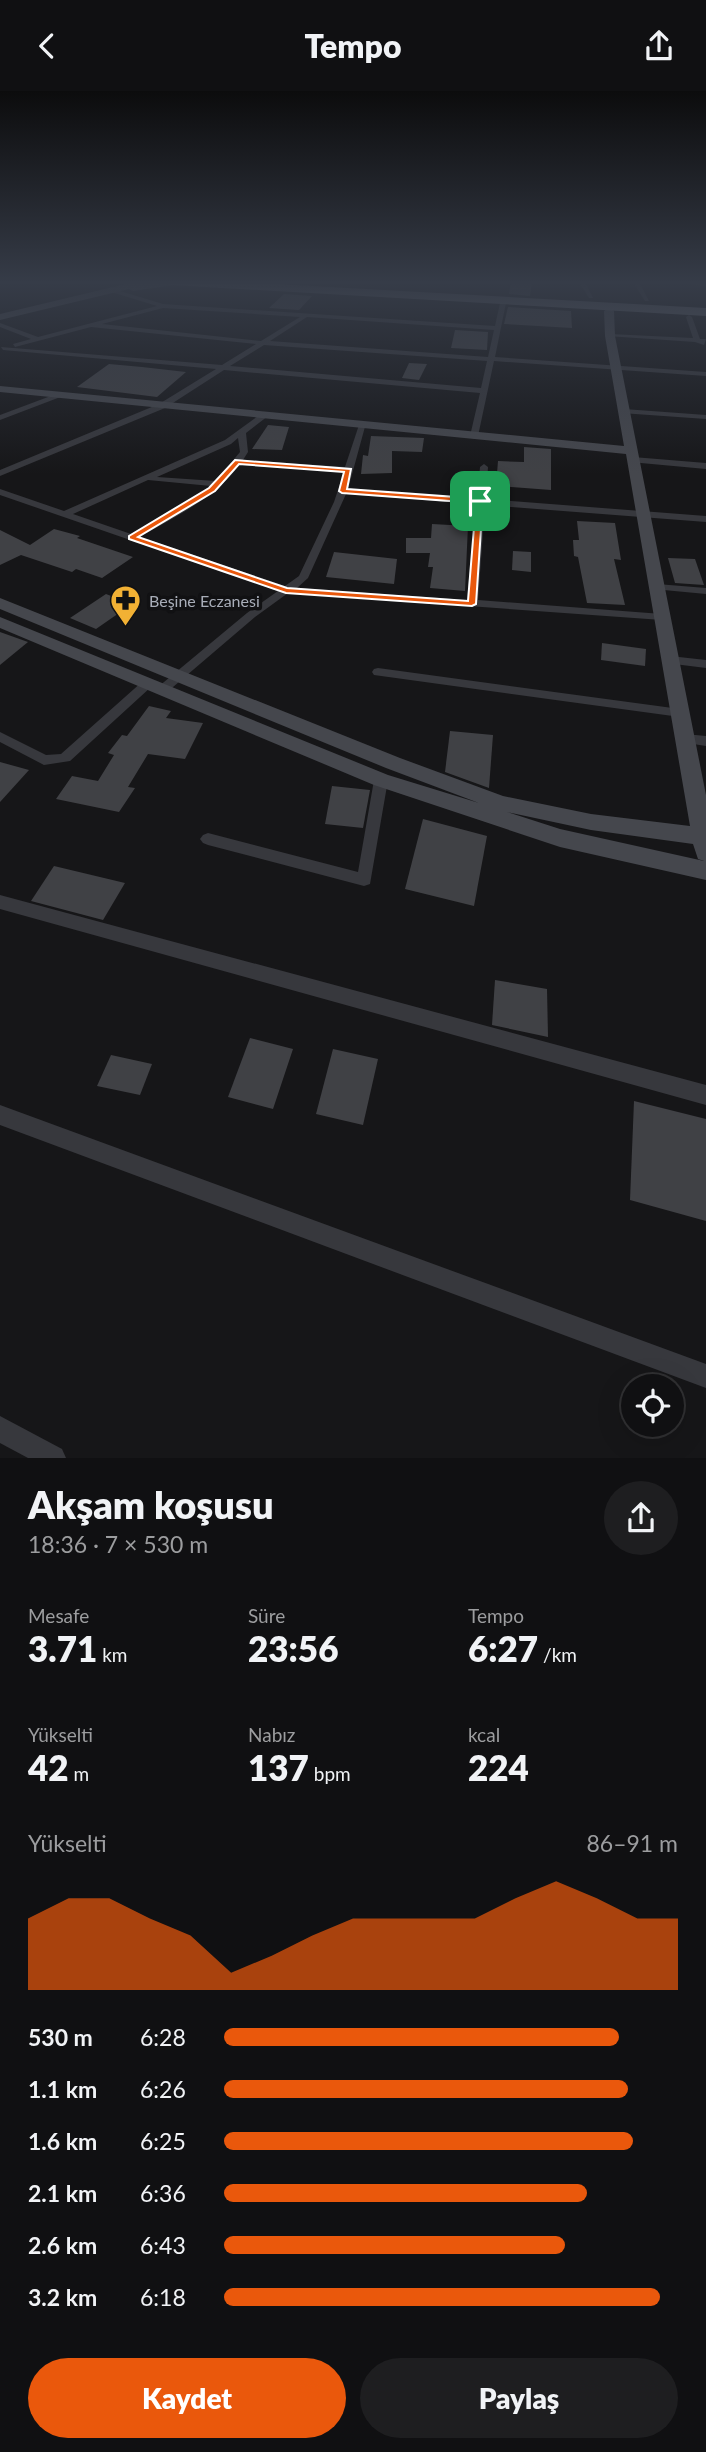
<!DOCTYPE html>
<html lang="tr">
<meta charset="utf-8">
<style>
:root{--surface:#101012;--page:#1e1e20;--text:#f1f3f6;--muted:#9c9d9f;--line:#303032;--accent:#ea580c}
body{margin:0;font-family:Lato,sans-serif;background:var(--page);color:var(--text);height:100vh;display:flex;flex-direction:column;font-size:26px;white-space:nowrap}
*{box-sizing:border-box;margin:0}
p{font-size:23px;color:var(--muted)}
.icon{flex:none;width:38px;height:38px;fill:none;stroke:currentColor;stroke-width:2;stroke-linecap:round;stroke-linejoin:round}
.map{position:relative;height:1367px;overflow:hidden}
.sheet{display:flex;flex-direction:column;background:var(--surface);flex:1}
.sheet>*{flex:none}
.tools{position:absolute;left:621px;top:1283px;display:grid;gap:14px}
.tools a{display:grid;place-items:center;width:63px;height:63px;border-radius:50%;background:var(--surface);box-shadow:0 7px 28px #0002,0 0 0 2px var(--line);font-size:35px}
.pin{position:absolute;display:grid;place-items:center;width:60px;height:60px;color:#fff;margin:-30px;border-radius:14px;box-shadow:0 4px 10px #0006}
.round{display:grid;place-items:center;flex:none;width:74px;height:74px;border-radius:37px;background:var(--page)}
.summary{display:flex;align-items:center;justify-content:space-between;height:119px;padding:0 28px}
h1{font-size:38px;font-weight:800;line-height:52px}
.metrics{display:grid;grid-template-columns:repeat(3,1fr);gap:10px;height:119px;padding:7px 28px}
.metrics div{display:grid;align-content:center}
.metrics b{font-size:35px;font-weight:800}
.metrics small{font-size:19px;font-weight:400}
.metrics p{font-size:19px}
.chart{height:196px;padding:14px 28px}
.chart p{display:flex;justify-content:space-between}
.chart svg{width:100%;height:126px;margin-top:7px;fill:var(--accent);opacity:.7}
.action{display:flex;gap:14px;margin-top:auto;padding:14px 28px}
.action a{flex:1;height:80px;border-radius:42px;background:var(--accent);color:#fff;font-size:28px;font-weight:800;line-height:80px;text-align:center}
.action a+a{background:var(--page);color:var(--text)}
ul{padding:0 28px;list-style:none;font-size:23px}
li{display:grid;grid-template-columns:112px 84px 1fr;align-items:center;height:52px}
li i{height:18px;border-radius:9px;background:var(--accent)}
header{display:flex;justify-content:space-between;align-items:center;height:91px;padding:0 28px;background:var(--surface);font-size:32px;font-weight:800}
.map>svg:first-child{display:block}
</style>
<header><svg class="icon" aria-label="back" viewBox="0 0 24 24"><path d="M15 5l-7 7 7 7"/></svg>Tempo<svg class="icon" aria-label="share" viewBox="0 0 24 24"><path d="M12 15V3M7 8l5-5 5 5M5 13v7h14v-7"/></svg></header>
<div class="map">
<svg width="706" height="1367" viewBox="0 0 706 1367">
<rect width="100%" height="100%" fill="#161618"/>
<g fill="#404145">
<polygon points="511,191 532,191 530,205 509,203"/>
<polygon points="284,203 312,205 299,219 269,217"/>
<polygon points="508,216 571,220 572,237 504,233"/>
<polygon points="455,239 488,241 487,259 451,257"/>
<polygon points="409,272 427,273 419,289 402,287"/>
<polygon points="109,273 142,276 186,281 157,306 77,296"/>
<polygon points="268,334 289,336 282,359 252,358"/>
<polygon points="371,345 424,347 422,361 392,360 392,382 361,383 363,364 368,365"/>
<polygon points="524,356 551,358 551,399 496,395 498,370 524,371"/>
<polygon points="577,430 615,432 621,469 614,468 625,514 587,512 578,466 574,465 573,449 579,449"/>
<polygon points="432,433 468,435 465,500 430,497 433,476 428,476 430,462 406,462 406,447 431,447"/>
<polygon points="54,438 80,445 77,447 133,466 102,487 76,478 72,481 21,464 0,474 0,439 30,454"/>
<polygon points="513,460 531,461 531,481 512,479"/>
<polygon points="334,461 397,468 394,493 326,486"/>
<polygon points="668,467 695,468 704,494 675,492"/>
<polygon points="106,503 132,513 96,538 70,527"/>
<polygon points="0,541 28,551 0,574"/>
<polygon points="602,552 646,558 645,575 601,569"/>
<polygon points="149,615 171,620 166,627 203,632 185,668 148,663 128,696 135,697 119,721 56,708 72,685 98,690 114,664 108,662 122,644 127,645"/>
<polygon points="450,640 493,644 489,697 445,681"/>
<polygon points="0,671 29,679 0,711"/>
<polygon points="332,695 370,699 363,737 325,733"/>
<polygon points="423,728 487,745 474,815 405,798"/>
<polygon points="54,775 125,792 103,829 31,810"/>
<polygon points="495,889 547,898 548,946 492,934"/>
<polygon points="250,947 293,958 273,1018 228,1006"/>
<polygon points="333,958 378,968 363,1034 316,1023"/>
<polygon points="111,964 152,973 140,1004 97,995"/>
<polygon points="634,1010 706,1028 706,1130 630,1109"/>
</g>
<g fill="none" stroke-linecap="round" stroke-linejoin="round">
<g fill="#37383d" fill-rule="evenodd">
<polygon points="579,191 585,191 593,207 589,207"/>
<polygon points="633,191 639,191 649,210 645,210"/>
<polygon points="683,191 706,191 706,195 686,193"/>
<path d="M110,197L163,213L495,235L500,212L503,210L506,212L495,266L706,281V285L494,270L478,345L474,347L470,345L480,302L224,279L165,317L0,385V379L159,313L216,278L3,259L1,256L222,274L256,253L91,236L15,256L13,253L31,248L0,236V232L38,246L157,215L108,200ZM163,217L300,226L261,250L102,233ZM307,226L494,239L488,266L270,250ZM264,254L487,270L481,297L230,275Z"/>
<polygon points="689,224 692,226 700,248 706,248 704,254 695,251 607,245 610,243 693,247 686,226"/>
<polygon points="56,303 63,305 0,329 0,324"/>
<polygon points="624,318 706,324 706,328 621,322 620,320"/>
<path d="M261,323L268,325L246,342L248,361L243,369L345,376L359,334L366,332L348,398L477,408L480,376L484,373L488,376L486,408L706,425V431L485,414L478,509L662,523L668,526L662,529L288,502L255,526L166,602H158L156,599L158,596L247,522L278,500L0,404V398L64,420L225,349ZM238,347L240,361L216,390L157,386L231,353ZM239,374L344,381L334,411L299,485L285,495L140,446C175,425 215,408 239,374ZM148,389L211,395L131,443L73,423ZM346,403L476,413L467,509L297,497L308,487Z"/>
<polygon points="633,366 706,372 706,378 630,371 629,369"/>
<polygon points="657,493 706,497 706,503 653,498 653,494"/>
<polygon points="670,565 706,569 706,577 666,572 664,569"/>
<polygon points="378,577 680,618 686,622 680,626 374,584 372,581 374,578"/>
<polygon points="147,589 153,593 151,596 70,670 44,674 0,651 0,641 46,664 61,663 143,590"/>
<polygon points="685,643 706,645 706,655 680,651 678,648 680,645"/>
<polygon points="381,684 388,689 370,793 364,795 208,754 203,752 200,748 203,744 208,742 358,781 374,689"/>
<polygon points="0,804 706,994 706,1014 0,818"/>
<polygon points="0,1014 706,1273 706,1297 0,1034"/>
<polygon points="0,1325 62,1358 66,1367 28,1367 0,1352"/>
</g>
<g fill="#45474d" fill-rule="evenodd">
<polygon points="134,191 194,191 133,200 129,198 0,229 0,223"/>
<path d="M609,217L614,220L615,245L706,704V789L560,756L374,694L0,537V526L388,684L479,712L386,677L0,518V507L400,667L503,705L591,723L690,735L626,363L0,301V295L624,355L605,245L604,220ZM507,721L591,739L693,753L698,768L704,770L560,738Z"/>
</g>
<polygon fill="#63666e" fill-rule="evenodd" points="167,191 239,191 706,217 706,225 172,194"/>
</g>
<linearGradient id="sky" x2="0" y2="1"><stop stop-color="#0c0c0d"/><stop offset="0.5" stop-color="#363c48"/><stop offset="1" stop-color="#363c48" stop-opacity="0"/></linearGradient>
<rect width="706" height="383" fill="url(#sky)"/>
<path fill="#ea580c" stroke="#fff" stroke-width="2" fill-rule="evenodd" d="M235,369L351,378L347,398L483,408L476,513L472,515L286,502L129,448V445L209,397ZM239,373L344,381L339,400L342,402L476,412L468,510L287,497L138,446L215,400Z"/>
<defs>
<symbol id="pharmacy-pin" viewBox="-11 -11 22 30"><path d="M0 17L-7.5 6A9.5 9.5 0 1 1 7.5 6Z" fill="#f2b134" stroke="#111113"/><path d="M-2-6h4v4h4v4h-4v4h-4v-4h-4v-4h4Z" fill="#111"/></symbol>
</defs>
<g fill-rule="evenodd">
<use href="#pharmacy-pin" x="108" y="492" width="35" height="47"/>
</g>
<g text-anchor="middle" stroke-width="7" stroke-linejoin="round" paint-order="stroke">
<g font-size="16" fill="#a8adb8" stroke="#111113" text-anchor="start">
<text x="149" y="516">Beşine Eczanesi</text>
</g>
</g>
</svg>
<div class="tools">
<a><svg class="icon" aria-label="locate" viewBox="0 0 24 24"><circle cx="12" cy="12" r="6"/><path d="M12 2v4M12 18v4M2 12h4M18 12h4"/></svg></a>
</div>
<div class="pin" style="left:480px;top:410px;background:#1e9e55"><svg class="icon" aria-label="arrive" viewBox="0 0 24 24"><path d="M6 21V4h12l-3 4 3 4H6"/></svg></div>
</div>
<section class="sheet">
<div class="summary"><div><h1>Akşam koşusu</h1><p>18:36 · 7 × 530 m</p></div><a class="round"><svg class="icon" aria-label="share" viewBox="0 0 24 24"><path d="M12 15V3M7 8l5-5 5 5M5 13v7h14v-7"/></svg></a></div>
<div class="metrics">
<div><p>Mesafe</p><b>3.71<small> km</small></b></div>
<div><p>Süre</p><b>23:56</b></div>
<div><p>Tempo</p><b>6:27<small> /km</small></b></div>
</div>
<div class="metrics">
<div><p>Yükselti</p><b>42<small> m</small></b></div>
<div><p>Nabız</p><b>137<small> bpm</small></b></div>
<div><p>kcal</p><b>224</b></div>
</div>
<div class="chart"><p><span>Yükselti</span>86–91 m</p>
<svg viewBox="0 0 160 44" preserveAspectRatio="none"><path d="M0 44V19L10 12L20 12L30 19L40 25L50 38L60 32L70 25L80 19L90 19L100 19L110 19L120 12L130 6L140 12L150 19L160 19V44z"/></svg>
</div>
<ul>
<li><b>530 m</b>6:28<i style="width:87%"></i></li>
<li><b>1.1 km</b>6:26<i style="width:89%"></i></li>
<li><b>1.6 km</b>6:25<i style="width:90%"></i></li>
<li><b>2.1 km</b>6:36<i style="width:80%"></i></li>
<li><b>2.6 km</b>6:43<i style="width:75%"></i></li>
<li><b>3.2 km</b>6:18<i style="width:96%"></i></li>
</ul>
<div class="action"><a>Kaydet</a><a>Paylaş</a></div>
</section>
